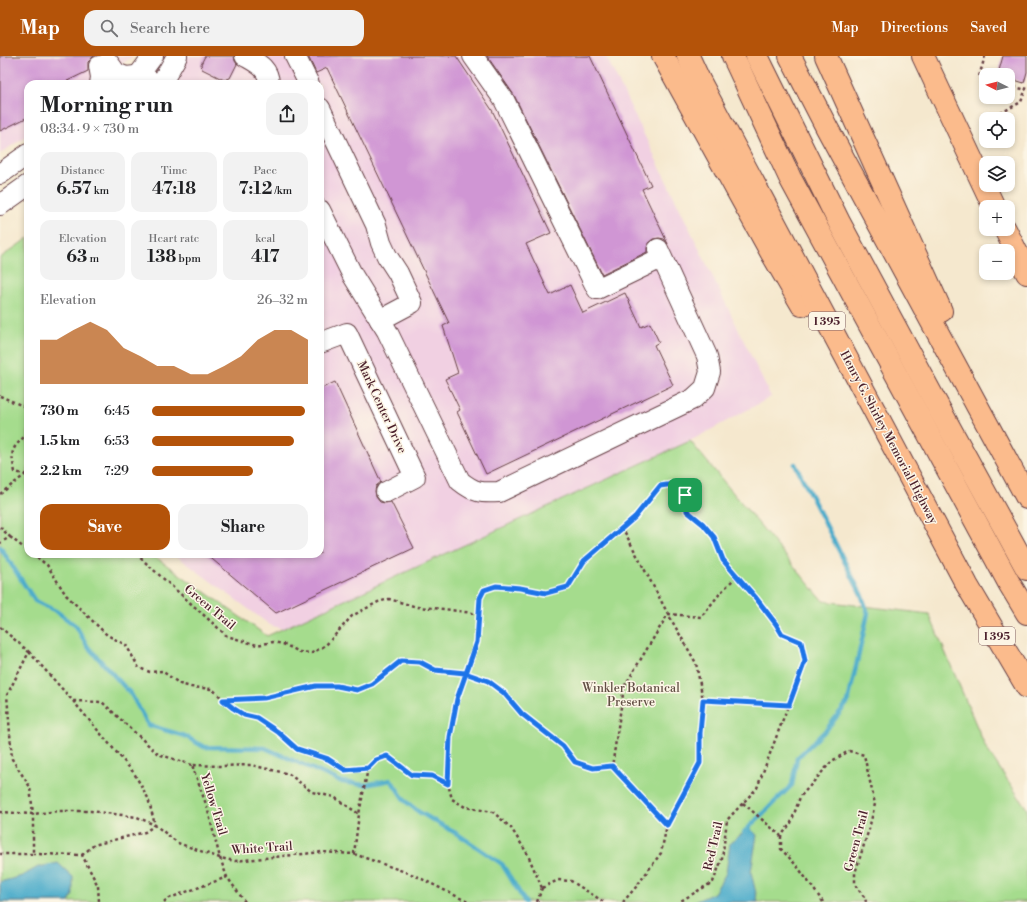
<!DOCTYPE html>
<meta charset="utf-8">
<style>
:root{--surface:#fff;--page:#f2f2f2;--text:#202124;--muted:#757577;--accent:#b45309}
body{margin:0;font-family:"Libre Bodoni",serif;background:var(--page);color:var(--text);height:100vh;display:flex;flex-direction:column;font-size:15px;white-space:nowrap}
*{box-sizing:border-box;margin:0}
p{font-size:13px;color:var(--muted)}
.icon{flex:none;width:22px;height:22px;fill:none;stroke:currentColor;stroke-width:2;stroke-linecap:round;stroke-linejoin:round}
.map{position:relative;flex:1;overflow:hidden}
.panel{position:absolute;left:24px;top:24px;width:300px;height:478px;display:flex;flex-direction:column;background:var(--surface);border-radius:12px;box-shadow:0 2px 6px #0003}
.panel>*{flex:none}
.needle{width:26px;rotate:276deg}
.buttons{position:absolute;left:979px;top:12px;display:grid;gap:8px}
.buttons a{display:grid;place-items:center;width:36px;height:36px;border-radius:8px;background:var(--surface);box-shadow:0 2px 6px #0003;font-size:20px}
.pin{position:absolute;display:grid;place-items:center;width:34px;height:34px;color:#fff;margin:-17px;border-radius:8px;box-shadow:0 2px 6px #0006}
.round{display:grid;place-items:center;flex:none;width:42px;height:42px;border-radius:12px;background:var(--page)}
.summary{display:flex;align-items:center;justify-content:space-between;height:68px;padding:0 16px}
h1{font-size:22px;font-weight:700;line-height:30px}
.metrics{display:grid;grid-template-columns:repeat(3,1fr);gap:6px;height:68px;padding:4px 16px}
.metrics div{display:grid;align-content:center;border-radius:10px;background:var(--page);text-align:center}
.metrics b{font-size:17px;font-weight:700}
.metrics small{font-size:11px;font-weight:400}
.metrics p{font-size:11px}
.chart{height:112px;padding:8px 16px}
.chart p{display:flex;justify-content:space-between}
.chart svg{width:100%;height:72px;margin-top:4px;fill:var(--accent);opacity:.7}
.button{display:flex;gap:8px;margin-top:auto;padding:8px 16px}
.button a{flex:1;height:46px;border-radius:12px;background:var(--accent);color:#fff;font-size:16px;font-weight:700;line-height:46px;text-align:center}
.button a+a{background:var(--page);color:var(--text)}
ul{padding:0 16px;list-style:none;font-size:13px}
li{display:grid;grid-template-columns:64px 48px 1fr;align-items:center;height:30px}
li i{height:10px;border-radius:5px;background:var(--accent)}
header{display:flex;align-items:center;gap:24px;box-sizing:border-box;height:56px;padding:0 20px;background:var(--accent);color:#fff}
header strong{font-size:19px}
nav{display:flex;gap:22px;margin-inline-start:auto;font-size:14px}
.search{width:280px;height:36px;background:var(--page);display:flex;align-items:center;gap:10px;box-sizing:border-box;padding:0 14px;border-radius:12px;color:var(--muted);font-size:15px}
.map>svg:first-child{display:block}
</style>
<header>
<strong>Map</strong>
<div class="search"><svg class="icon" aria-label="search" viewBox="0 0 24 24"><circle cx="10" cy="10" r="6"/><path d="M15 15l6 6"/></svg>Search here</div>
<nav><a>Map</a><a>Directions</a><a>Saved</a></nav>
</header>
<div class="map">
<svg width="1027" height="846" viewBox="0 0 1027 846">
<rect width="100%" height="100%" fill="#fcf5e5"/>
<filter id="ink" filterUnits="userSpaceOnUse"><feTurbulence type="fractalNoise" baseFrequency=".025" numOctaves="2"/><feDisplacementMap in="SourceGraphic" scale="8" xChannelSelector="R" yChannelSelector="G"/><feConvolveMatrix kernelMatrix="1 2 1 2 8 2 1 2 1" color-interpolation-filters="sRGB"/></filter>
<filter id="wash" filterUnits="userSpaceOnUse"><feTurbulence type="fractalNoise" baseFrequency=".012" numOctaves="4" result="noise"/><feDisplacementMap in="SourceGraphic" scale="16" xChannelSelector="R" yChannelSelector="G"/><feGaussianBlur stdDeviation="0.9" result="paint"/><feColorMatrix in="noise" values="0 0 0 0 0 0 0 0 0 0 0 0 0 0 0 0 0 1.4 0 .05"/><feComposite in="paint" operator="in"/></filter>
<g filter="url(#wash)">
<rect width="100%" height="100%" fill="#f5e8ce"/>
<g fill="#f1d0e2">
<polygon points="0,0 133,0 95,28 28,28 28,78 0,98"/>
<polygon points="145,0 606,0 771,341 690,385 283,573 270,569 178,501 177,498 320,498 320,28 165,28"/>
</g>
<polygon fill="#a5dc8d" stroke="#787e5c" points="28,182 28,498 151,498 267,580 690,385 823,545 929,558 986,692 1027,753 1027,846 0,846 0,202"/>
<g fill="#4caccb" stroke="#4b667b">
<polygon points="750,772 757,779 751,816 758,846 694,846 714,837 726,817 730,787"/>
<polygon points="58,807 73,821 73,839 69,846 0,846 0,826 22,820 38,811"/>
</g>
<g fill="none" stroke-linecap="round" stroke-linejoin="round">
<g stroke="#4caccb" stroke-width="4.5">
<polyline points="0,491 35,545 56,555 76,570 88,591 131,638 148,669 185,680 204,691 265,692 342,726 365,729 391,724 405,745 419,756 459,779 502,808 525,846"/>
<polyline points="744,776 792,729 797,702 827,673 848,646 868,557 861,538 795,408"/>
</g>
</g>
<g id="blocks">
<g fill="#d096d4">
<polygon points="0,0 94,0 88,6 88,15 61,28 28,28 28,61 0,75"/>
<polygon points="205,0 234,0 235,5 237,8 230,22 224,24 202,13 201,8"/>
<polygon points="308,0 456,0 492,54 551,177 526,188 550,239 570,229 583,257 625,237 641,271 650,267 659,286 654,289 673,329 486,418 457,356 460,354 445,323 458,317 443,270 449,267 327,12 316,17"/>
<polygon points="487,0 590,0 651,129 642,133 668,188 664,183 659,182 653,183 648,187 647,192 647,196 602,218 514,39"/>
<polygon points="1003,0 1027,0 1027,16 1024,27 1008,22 1008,19 998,18"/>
<polygon points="335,326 381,426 376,430 375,435 376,441 380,446 385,447 391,446 414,492 276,557 206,498 320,498 320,333"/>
</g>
</g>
</g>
<g filter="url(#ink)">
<use href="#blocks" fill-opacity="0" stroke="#643d43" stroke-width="1"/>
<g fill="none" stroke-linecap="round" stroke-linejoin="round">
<defs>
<g id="minor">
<path d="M245,0C257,7 269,12 269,28"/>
<polyline points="295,0 309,28"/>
<polyline points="473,0 504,44 597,233 661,202"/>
<polyline points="108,6 116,17 126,21"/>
<polyline points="99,10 101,21 100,28"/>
<polyline points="138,20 153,0"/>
<path d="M116,28C127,17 143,18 155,28"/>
<polyline points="161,28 177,0"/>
<polyline points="320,52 376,169 381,187 387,200 398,217 412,247 380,264"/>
<polyline points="0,118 28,98"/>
<polyline points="0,149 28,129"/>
<path d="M320,154L353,220L387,275L460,425C475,437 481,437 499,436L693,343L705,332L710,316L707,300L658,193"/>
<polyline points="320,287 347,277 415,421 386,436"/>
</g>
<g id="major">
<polyline points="923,0 994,151"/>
<polyline points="1005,173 1027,217"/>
</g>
<g id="highway">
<polyline points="663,0 771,196 802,249"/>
<polyline points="688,0 700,26 967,529 1027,631"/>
<polyline points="733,0 790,122 1009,527 1027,557"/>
<polyline points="757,0 840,168 942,358 1027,513"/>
<polyline points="790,0 827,72 1027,442"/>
<polyline points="826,0 941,255"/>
</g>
</defs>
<use href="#minor" stroke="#643d43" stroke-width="22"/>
<use href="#major" stroke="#643d43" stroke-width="24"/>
<use href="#highway" stroke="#643d43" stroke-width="24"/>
<g stroke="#643d43" stroke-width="2.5" stroke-dasharray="3 3" stroke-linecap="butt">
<polyline points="985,0 979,21 986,23"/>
<polyline points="1008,29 1026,34"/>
<polyline points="990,63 1021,46 1027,30"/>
<polyline points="986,65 983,66 986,72"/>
<polyline points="992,85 993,87"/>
<polyline points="0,340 23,350 28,355"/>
<path d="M28,377C11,394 10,393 15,416L28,419"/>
<polyline points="0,438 26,418"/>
<polyline points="0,471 10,481 0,487"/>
<polyline points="622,471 668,558 696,607 703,644 700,677 700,707 667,769 661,797 636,831 623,846"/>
<polyline points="10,481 28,495"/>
<polyline points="32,498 47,509 66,539 107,579 126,589 139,612 150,616 162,615 180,628 191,631 212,633 233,652 244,659 257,662 278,676 297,693 327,703 345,714 368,712"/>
<polyline points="136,498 227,580 257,589 273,586 283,588 300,596 312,597 326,589 352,560 378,546 389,543 417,551 444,553 479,558"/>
<polyline points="0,571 29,596 7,639 12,703 30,731 33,758 33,798 0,798"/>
<polyline points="29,596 73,645 102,646 158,698 192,709"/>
<polyline points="223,644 264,642 317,630 337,630 357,634 372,628 401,605 421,606 435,614 465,617 477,586 480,542 484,534 496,529 520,532 546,537 568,531 584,505 635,461 660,430 674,428 685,439 687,455 703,468 714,481 723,504 756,542 776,568 782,578 801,586 805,605 757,732 727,764 722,803 713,826 679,846"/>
<polyline points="703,644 789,649"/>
<polyline points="73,645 134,717 148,742 155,769 145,776 94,789 82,799"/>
<polyline points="368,712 376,704 387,700 412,719 432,720 448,728 452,743 465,751 493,756 511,772 527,797 542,832"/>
<polyline points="448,728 450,681 457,643 465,617 488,625 504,637 522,658 563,690 575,706 593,712 612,711"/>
<polyline points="743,747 781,780 791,767 800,741 832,705 849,695 864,699 875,748 869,773 855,817 855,829 865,842 866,846"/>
<polyline points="0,756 33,758 59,755 91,755 137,761 155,769 178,787 220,802 235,805 322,796 354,798 414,819 468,846"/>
<polyline points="667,769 612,711 624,631 668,558 701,561 722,535 737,520"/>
<polyline points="781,780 781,793 797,810 823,846"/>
<polyline points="33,798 82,799 98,830 99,846"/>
<polyline points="354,798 359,758"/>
<polyline points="542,832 558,824 571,825 604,846"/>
<polyline points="164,846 167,843 227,821"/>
<polyline points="245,846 227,821 220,802 207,751 192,709 221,710 251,709 289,718 312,736 334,741 359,758 368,712"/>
<polyline points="537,846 542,832"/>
</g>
<use href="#minor" stroke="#fff" stroke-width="20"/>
<use href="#major" stroke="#fbbb8c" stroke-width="22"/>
<use href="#highway" stroke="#fbbb8c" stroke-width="22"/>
</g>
</g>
<g fill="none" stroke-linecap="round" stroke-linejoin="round" filter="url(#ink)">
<defs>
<polyline id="route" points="685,439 674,428 660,430 635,461 584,505 568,531 546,537 520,532 496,530 484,534 480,542 477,586 457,643 450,681 448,728 432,720 412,719 387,700 376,704 368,712 345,714 328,703 297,693 278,676 257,662 244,659 233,652 223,644 264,642 316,630 337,630 357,634 372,628 401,605 420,606 435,614 465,617 488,625 504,637 522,658 563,690 575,706 593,712 612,710 667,769 700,707 700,677 703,644 789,649 805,605 801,586 782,578 776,568 756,542 723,504 714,481 703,468 687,455 685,439"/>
</defs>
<use href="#route" stroke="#fff" stroke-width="8"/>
<use href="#route" stroke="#1a73e8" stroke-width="5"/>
</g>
<g text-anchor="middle" stroke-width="3" stroke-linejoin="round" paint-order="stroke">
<g fill="#fcf5e5" stroke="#7f5f63" stroke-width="1">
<rect x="809" y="256" width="36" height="18" rx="3"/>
<rect x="979" y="571" width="36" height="18" rx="3"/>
</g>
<g font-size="11" font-weight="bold" fill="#4a1f2b">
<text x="827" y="269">I 395</text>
<text x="997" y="584">I 395</text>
</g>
<g font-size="12" fill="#4a1f2b" stroke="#fcf5e5">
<text transform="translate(382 351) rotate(65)" y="4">Mark Center Drive</text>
<text transform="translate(889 381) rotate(62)" y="4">Henry G. Shirley Memorial Highway</text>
<text transform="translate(210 551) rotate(40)" y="4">Green Trail</text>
<text transform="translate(214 748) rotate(73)" y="4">Yellow Trail</text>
<text transform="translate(856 785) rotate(-75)" y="4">Green Trail</text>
<text transform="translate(713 790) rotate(-77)" y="4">Red Trail</text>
<text transform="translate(262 792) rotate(-4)" y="4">White Trail</text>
</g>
<g font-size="12" fill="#614e44" stroke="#fcf5e5">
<text x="631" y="636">Winkler Botanical<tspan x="631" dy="14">Preserve</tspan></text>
</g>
</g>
</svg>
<div class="buttons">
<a><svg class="needle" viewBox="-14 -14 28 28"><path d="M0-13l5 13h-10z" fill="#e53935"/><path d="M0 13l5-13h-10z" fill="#757577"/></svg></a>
<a><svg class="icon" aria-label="locate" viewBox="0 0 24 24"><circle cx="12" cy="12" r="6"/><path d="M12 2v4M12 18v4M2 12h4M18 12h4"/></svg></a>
<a><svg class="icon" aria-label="layers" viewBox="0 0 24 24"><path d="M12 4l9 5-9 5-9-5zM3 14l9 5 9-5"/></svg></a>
<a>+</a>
<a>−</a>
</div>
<div class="pin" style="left:685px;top:439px;background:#1e9e55"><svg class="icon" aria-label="arrive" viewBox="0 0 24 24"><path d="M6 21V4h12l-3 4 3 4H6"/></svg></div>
<section class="panel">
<div class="summary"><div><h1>Morning run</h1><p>08:34 · 9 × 730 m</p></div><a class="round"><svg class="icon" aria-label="share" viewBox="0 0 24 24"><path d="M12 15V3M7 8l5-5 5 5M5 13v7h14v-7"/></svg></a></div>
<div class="metrics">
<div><p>Distance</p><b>6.57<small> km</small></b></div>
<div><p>Time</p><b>47:18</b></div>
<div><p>Pace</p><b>7:12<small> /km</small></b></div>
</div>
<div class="metrics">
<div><p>Elevation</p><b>63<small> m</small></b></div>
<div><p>Heart rate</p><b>138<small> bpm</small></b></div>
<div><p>kcal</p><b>417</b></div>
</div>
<div class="chart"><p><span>Elevation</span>26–32 m</p>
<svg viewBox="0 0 160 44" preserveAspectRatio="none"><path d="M0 44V17L10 17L20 11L30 6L40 11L50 22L60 27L70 33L80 33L90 38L100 38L110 33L120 27L130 17L140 11L150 11L160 17V44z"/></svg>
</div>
<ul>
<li><b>730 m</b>6:45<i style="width:98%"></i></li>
<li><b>1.5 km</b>6:53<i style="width:91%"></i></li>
<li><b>2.2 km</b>7:29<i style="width:65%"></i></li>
</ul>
<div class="button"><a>Save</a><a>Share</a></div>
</section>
</div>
